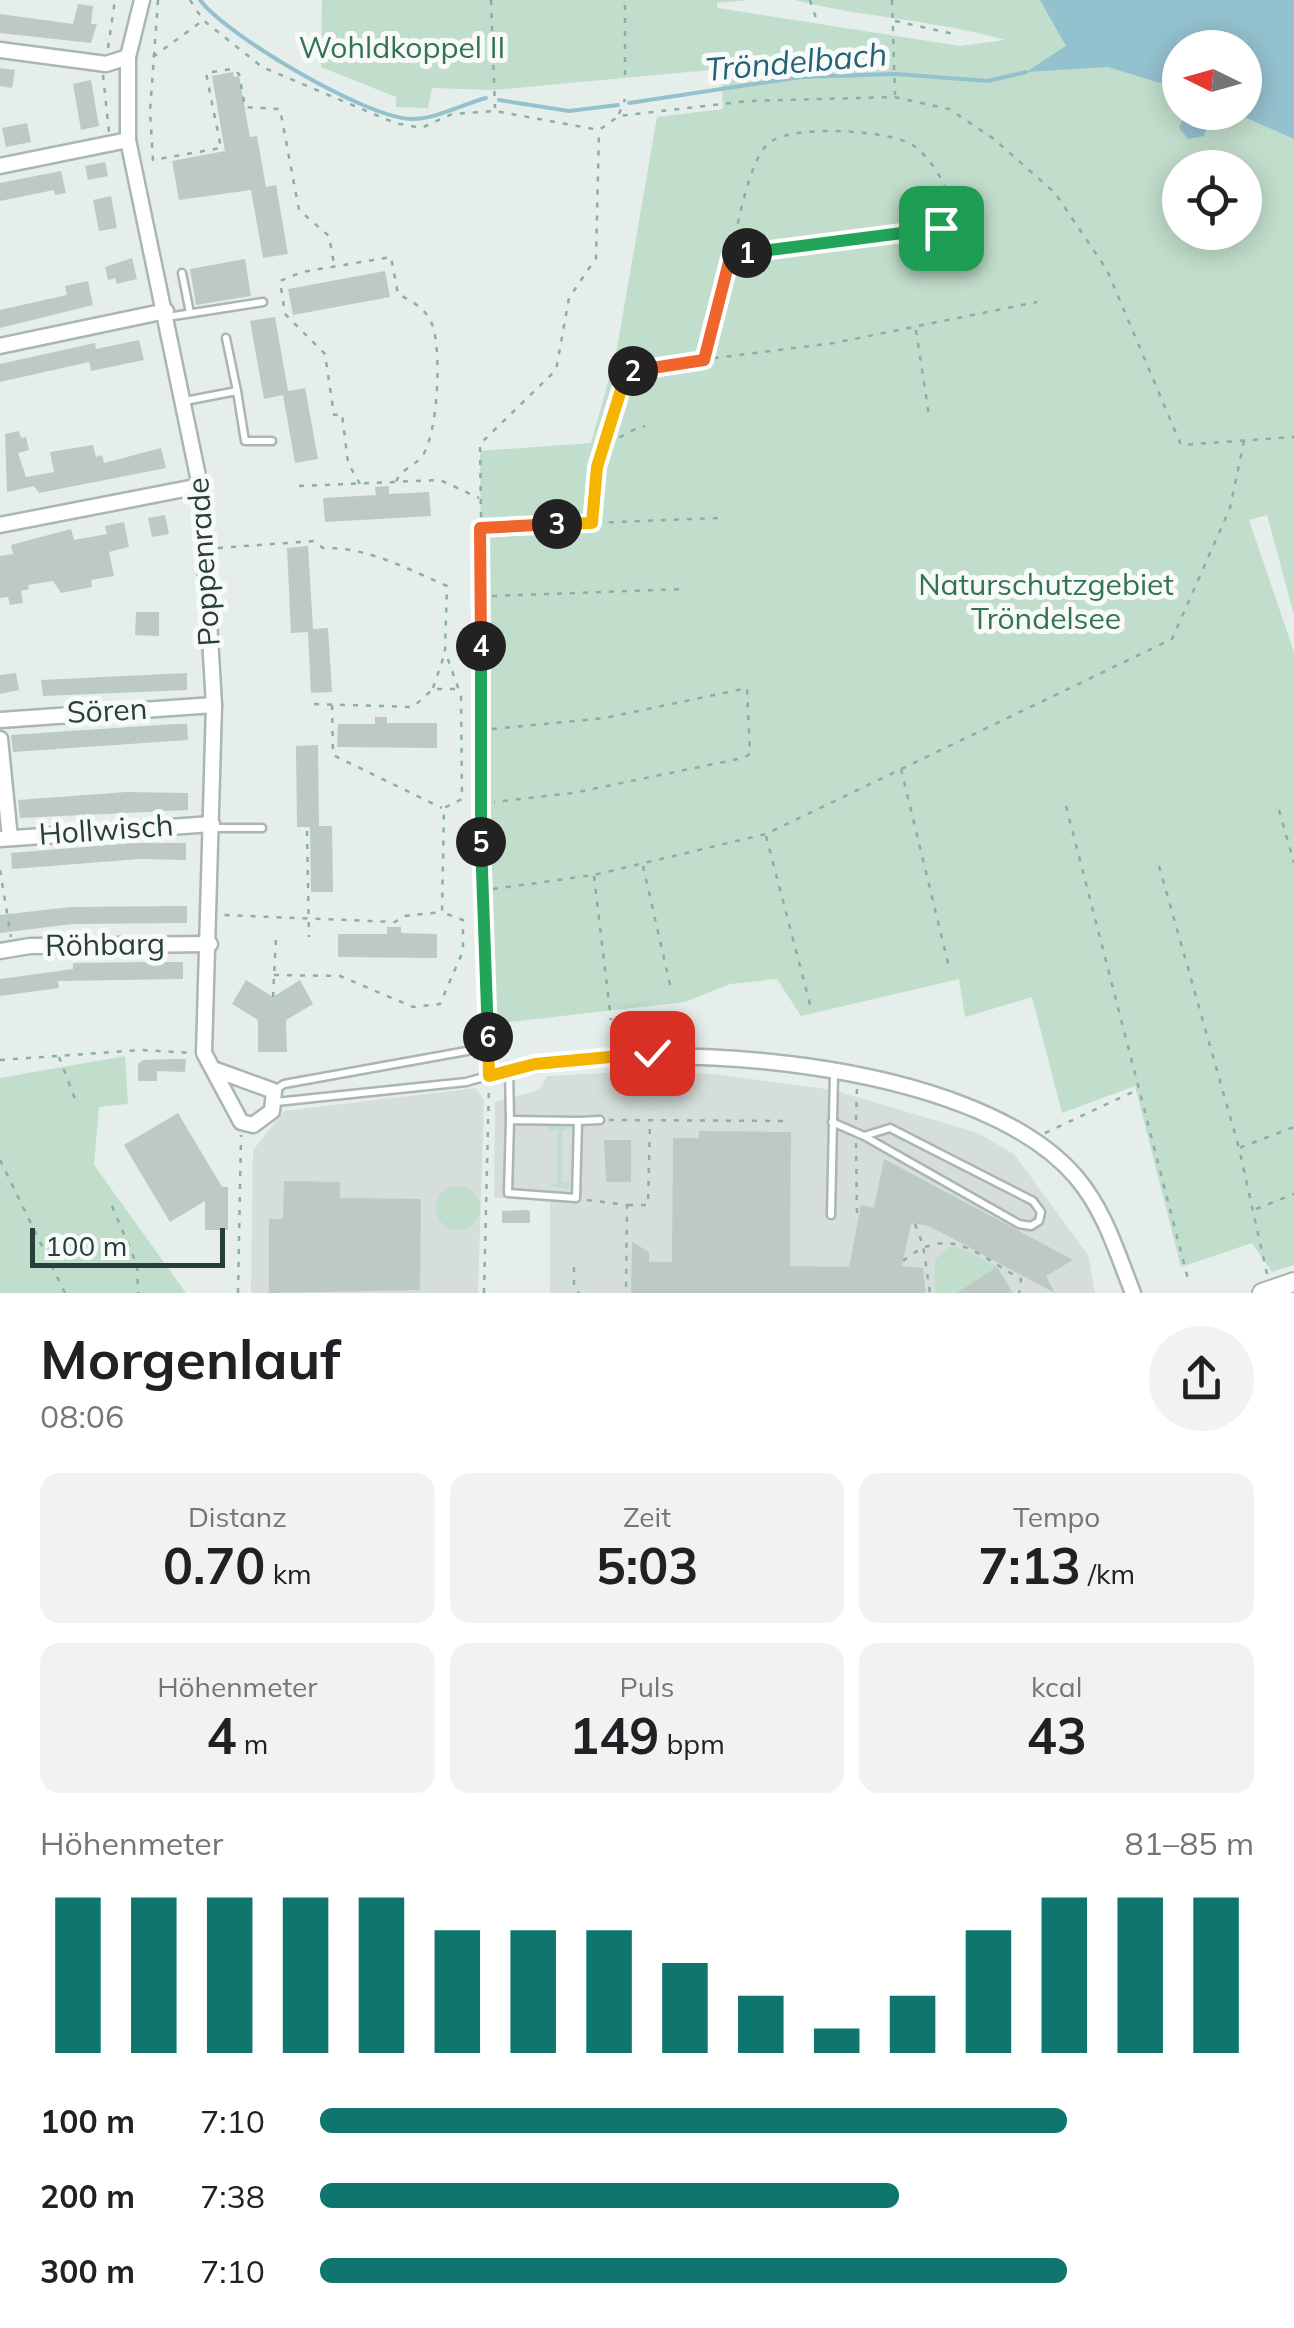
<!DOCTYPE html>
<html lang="de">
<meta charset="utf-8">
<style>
:root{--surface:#fff;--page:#f2f2f2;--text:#202124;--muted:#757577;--accent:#0f766e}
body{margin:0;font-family:Mulish,sans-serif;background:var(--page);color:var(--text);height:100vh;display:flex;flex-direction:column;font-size:38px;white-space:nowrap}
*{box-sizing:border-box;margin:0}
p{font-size:32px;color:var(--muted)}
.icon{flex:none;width:55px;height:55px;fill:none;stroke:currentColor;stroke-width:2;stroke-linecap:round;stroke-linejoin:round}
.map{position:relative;height:1293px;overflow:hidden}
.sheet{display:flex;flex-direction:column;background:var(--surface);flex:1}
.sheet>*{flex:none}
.needle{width:65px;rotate:275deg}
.controls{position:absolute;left:1162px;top:30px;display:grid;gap:20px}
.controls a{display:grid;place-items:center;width:100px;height:100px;border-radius:50%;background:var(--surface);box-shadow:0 5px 25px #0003;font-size:50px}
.scale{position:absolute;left:30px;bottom:25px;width:195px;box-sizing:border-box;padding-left:10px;border:5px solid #263f3a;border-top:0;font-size:28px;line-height:35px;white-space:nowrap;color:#263f3a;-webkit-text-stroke:8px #f7faf9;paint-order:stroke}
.pin{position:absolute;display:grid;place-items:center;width:85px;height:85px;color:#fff;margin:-42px;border-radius:20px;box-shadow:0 5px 15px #0006}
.km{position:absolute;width:50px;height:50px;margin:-25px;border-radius:50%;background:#222;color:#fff;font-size:28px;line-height:50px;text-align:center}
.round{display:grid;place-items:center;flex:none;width:105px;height:105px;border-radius:52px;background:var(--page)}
.summary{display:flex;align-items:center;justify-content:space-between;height:170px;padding:0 40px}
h1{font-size:55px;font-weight:700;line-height:75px}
.metrics{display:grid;grid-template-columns:repeat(3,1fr);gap:15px;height:170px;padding:10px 40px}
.metrics div{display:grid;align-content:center;border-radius:20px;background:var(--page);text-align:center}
.metrics b{font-size:50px;font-weight:700}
.metrics small{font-size:28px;font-weight:400}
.metrics p{font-size:28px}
.chart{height:280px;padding:20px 40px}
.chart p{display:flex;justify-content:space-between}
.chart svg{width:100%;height:180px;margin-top:10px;stroke:var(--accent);stroke-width:6}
ul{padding:0 40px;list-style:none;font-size:32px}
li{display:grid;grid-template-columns:160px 120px 1fr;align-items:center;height:75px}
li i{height:25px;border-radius:12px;background:var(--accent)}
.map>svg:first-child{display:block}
</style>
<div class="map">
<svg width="1294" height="1293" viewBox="0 0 1294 1293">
<rect width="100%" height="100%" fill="#e6eeeb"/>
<g fill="#d5deda">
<polygon points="643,1071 713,1074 833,1090 978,1133 1014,1154 1088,1255 1095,1293 550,1293 550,1199 494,1198 495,1102 539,1090 547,1076"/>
<polygon points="476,1088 484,1101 478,1293 251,1293 253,1150 284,1111"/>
</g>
<g fill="#c1ddcb" fill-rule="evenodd">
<path d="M322,0H749L717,3V8L960,46L1005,40C936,20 865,18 795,0H1294V615L1267,515L1249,520L1294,652V1265L1272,1272L1252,1243L1181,1267L1135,1086L1062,1113L1032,997L965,1017L959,979L801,1016L777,979L730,984L685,1002L501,1023L485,984L480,451L591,443L616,354L657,117L723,109L721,69L494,90L432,88L428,108L396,107V97L321,67ZM1180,48H1245V112H1180ZM1180,168H1245V232H1180Z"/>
<polygon points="125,1056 128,1104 99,1107 94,1165 186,1293 0,1293 0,1078"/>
<polygon points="550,1125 571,1127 562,1131 562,1182 571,1183 568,1189 548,1186 557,1182 558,1131 548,1130"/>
<circle cx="458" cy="1208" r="22"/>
<polygon points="949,1247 960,1248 997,1267 962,1293 935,1293 935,1260"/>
</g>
<g fill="#93c1ce">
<polygon points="1040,0 1294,0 1294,139 1236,113 1245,112 1245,48 1180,48 1180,89 1108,67 1026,72 1066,46"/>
<polygon points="1186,113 1210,113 1204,136 1188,139 1179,128"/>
</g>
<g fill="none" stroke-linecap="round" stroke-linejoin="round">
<g stroke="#93c1ce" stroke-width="4">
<path d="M200,0C227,36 368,119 412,119C436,119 463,104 486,98"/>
<polyline points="499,100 569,111 618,105"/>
<polyline points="629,103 801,77 896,74 988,81 1026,72"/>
</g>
</g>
<g fill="#bcc9c4">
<polygon points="78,4 93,6 91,24 97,24 91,43 0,33 0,14 73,24"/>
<polygon points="0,68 15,70 12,88 0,86"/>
<polygon points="233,72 234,77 239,76 250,137 257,136 266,187 276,185 288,254 263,258 251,190 179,200 172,161 225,151 212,76"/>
<polygon points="91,80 99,126 81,130 73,84"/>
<polygon points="27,123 31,142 6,147 2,128"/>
<polygon points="105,162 108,176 88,180 85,166"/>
<polygon points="61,171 66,193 55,195 54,190 0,201 0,183"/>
<polygon points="111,196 117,228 99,231 93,200"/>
<polygon points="132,258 137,279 117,284 115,278 108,280 105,267"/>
<polygon points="245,259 251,296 196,305 190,269"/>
<polygon points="385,271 390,297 293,315 288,289"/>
<polygon points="88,281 93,305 0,328 0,310 67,295 65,286"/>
<polygon points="275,317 288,391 305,388 318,459 295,463 283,395 264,399 250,321"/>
<polygon points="139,340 144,360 91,371 89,362 0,382 0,364 95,343 96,349"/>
<polygon points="19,431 21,438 26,437 29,450 18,453 26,477 54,472 50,452 93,445 96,457 102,455 104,463 161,448 166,468 39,493 34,486 7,492 5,434"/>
<polygon points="389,486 389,494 429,492 431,516 325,522 323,498 376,495 375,487"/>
<polygon points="165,515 169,534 152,537 148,518"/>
<polygon points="124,522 129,547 109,552 114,576 91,580 92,587 61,593 53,581 28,585 29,589 21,591 23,603 10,605 8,597 0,598 0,556 13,554 11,545 71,529 74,540 107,534 105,526"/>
<polygon points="308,546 313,629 328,628 332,692 311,693 308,632 291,633 287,548"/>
<polygon points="136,612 159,612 159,636 135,635"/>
<polygon points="16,673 19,690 0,694 0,675"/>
<polygon points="187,673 187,690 43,696 41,680"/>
<polygon points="375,717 387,717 387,723 437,723 437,748 337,747 338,724 375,724"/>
<polygon points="175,724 187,724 188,740 13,752 11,735"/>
<polygon points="318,745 319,826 332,826 333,892 311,892 310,827 297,827 296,746"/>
<polygon points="126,792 188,793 188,810 20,818 18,800"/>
<polygon points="132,843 186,843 186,860 140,859 12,869 11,853"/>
<polygon points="187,906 187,923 72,924 0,933 0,915 71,907"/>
<polygon points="387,927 401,927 401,933 437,934 437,958 338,957 338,934 387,934"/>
<polygon points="148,962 183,962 183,979 58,981 59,988 0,996 0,979 73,969 73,963"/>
<polygon points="246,980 273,997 300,980 313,1004 286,1020 287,1052 258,1052 258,1020 232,1004"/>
<polygon points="174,1059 186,1059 185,1072 157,1071 157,1081 138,1081 138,1064 143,1060"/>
<polygon points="178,1113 222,1187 228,1187 228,1230 205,1230 205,1201 170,1222 124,1145"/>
<polygon points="699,1131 791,1132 790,1266 849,1267 861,1205 874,1208 884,1159 1073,1260 1046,1276 1055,1293 929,1226 911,1223 902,1266 923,1268 926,1293 631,1293 632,1242 649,1252 649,1262 672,1262 673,1138 699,1138"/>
<polygon points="604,1140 631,1140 631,1182 606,1182"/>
<polygon points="284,1181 340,1182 340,1198 421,1199 420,1290 269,1293 269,1219 283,1219"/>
<polygon points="526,1210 530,1211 530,1223 502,1223 502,1211"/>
<polygon points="997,1267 1013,1293 957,1293"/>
</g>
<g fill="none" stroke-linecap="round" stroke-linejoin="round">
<defs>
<g id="service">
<polyline points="182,273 190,313"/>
<polyline points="167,317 263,302"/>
<polyline points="237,391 245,441 272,441"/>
<polyline points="185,401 237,391 226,338"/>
<polyline points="213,828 262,828"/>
<polyline points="275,1090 284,1084 489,1047 482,891 480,528"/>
<polyline points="276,1102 466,1082 509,1070 510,1120"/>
<polygon points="510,1120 578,1121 576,1198 508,1193"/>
<polyline points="578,1121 600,1120"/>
<polyline points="832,1122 864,1136 890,1128 1033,1201 1041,1212 1039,1221 1031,1226 1019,1224 864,1136"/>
<polyline points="831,1215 834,1073"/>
</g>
<g id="minor">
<polyline points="142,0 128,57 128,140 200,486 208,604 214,705 204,1053 241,1122 253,1125 272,1111 274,1091 216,1070"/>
<polyline points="0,50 106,64 128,57"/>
<polyline points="0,166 128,140"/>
<polyline points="0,346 166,311"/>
<polyline points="0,525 200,486"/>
<polyline points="0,720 214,705"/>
<polyline points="0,739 10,838"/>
<polyline points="0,839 212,824"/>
<polyline points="0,951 30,946 210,944"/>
<path d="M509,1070C654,1038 973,1057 1076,1177C1105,1211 1117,1253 1133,1293"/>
</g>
<polyline id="tertiary" points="1262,1293 1294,1282"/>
</defs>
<use href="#service" stroke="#a9b6b2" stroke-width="11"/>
<use href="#minor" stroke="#a9b6b2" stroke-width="19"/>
<use href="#tertiary" stroke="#a9b6b2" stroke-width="22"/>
<g stroke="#89afa6" stroke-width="2.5" stroke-dasharray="5 8" stroke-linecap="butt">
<polyline points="158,0 150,111 153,160 221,148 206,73 232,69 239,74 245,107 280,109 299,210 329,236 334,264"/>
<polyline points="190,0 203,20 262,67 395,123 421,128 452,114 495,111 599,130 619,116 748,101 894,97 949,109 994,139 1055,193 1107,270 1181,445 1294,437"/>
<polyline points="491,0 495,108"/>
<polyline points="810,0 816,18"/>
<polyline points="892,0 895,95"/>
<polyline points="895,21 954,34"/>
<polyline points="108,48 115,0"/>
<polyline points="153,57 202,21"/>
<polyline points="103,75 109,132"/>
<polyline points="625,75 625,0"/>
<polyline points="619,114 625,99"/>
<polyline points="916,330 929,416"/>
<path d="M704,359L729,259L941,228L952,223C957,200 932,156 911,144C886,130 791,124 769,143C747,162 738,230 729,259"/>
<polyline points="604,451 624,380 636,368 834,343 1037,302"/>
<path d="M360,484L348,463L342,414L334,415L325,354L285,314L280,281L302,272L391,257L398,294C411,301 426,308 432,324C442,350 438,432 423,455C415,467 401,468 396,482"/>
<polyline points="299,486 440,480 479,498"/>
<polyline points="481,517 480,444 556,370 569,298 596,258 599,131"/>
<path d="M592,521C594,478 596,439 645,426"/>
<polyline points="492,527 718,518"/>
<path d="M218,548L314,541L323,548C367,547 406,568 447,586L445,651L461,696L462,799L444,808L442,912L404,916L395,922L223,915"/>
<polyline points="492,596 685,589"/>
<polyline points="433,688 445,653"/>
<polyline points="314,704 413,707 433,689 456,689"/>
<polyline points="332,705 333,755 442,808"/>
<polyline points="492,729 605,718 747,688 750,754 743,758 573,793 494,802"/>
<polyline points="901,769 949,967"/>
<polyline points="1066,806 1188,1279"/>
<polyline points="1279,810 1294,863"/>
<polyline points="307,831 309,937"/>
<polyline points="766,836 811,1008"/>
<polyline points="643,866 671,989"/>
<polyline points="1159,866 1239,1148"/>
<polyline points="0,870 11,937"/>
<polyline points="594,876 611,1020"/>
<polyline points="493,889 594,875 766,834 1172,639 1230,508 1244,441"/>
<polyline points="274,975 340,976 413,1007 440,1004 463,951 463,920 444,913"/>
<polyline points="273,997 276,937"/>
<polyline points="59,1057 77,1104"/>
<polyline points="0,1060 141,1050 193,1053"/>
<polyline points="609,1120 788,1121"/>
<polyline points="856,1120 857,1088"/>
<polyline points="1045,1133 1137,1090"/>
<polyline points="856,1143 857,1217"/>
<polyline points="0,1160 65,1293"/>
<polyline points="587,1200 627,1205 626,1293"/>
<polyline points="628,1205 648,1205 650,1122"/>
<polyline points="112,1206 137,1265 138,1293"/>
<polyline points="1256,1209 1294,1194"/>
<polyline points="915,1224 923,1245 930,1293"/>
<path d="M903,1261C949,1223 976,1254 1021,1279L1019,1293"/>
<polyline points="574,1267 574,1287 579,1293"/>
<polyline points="1267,1274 1239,1148 1294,1127"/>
<polyline points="238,1293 241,1135"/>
<polyline points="484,1293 489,1084"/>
</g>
<use href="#service" stroke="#fff" stroke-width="6"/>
<use href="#minor" stroke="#fff" stroke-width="14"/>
<use href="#tertiary" stroke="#fff" stroke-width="18"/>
</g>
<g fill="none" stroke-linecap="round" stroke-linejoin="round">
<defs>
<polyline id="split-1" points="747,253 941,228"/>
<polyline id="split-2" points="633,371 704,360 730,258 747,253"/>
<polyline id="split-3" points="557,524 592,523 597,467 624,380 633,371"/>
<polyline id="split-4" points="481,646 480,528 557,524"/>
<polyline id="split-5" points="481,646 481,842"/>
<polyline id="split-6" points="481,842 488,1037"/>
<polyline id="split-7" points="488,1037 489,1076 535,1064 652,1053"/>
</defs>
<use href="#split-1" stroke="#fff" stroke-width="20"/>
<use href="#split-2" stroke="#fff" stroke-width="20"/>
<use href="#split-3" stroke="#fff" stroke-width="20"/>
<use href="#split-4" stroke="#fff" stroke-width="20"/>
<use href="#split-5" stroke="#fff" stroke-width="20"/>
<use href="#split-6" stroke="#fff" stroke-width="20"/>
<use href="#split-7" stroke="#fff" stroke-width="20"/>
<use href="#split-1" stroke="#22a559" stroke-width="12"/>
<use href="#split-2" stroke="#f0652b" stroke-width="12"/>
<use href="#split-3" stroke="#f5b400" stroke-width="12"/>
<use href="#split-4" stroke="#f0652b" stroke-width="12"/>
<use href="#split-5" stroke="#22a559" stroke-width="12"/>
<use href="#split-6" stroke="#22a559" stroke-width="12"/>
<use href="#split-7" stroke="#f5b400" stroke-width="12"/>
</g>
<g text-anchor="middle" stroke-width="10" stroke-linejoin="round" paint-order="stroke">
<g font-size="30" fill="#337351" stroke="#f7faf9">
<text x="402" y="58">Wohldkoppel II</text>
<text x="1046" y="595">Naturschutzgebiet<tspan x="1046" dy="34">Tröndelsee</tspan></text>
</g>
<g font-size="30" fill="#263f3a" stroke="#f7faf9">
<text transform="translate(204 562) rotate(-94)" y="10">Poppenrade</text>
<text transform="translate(107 711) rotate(-3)" y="10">Sören</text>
<text transform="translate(106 830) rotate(-4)" y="10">Hollwisch</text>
<text transform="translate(105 945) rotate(-1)" y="10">Röhbarg</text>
</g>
<g font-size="32" font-style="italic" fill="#246377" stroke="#f7faf9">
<text transform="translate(796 62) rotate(-5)" y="11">Tröndelbach</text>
</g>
</g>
</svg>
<div class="controls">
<a><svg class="needle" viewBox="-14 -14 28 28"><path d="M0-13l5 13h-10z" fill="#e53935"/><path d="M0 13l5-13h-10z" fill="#757577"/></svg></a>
<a><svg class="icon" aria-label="locate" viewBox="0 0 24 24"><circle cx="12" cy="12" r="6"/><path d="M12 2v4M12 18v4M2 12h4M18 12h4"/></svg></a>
</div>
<div class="scale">100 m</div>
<div class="pin" style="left:941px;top:228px;background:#1e9e55"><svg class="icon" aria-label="arrive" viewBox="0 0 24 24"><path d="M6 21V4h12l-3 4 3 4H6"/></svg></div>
<div class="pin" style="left:652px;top:1053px;background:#d93025"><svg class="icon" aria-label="check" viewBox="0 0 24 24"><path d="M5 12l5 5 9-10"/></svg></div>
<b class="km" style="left:747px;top:253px">1</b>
<b class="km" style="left:633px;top:371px">2</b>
<b class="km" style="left:557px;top:524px">3</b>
<b class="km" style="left:481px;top:646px">4</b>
<b class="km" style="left:481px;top:842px">5</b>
<b class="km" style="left:488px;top:1037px">6</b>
</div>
<section class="sheet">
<div class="summary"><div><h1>Morgenlauf</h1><p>08:06</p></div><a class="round"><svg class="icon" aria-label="share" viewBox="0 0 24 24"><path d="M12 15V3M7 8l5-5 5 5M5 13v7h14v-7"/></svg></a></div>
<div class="metrics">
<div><p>Distanz</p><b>0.70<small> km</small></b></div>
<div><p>Zeit</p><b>5:03</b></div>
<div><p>Tempo</p><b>7:13<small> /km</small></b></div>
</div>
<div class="metrics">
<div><p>Höhenmeter</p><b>4<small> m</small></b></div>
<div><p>Puls</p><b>149<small> bpm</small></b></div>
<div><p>kcal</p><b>43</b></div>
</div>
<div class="chart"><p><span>Höhenmeter</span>81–85 m</p>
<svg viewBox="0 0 160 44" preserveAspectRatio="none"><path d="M5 44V6M15 44V6M25 44V6M35 44V6M45 44V6M55 44V14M65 44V14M75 44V14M85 44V22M95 44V30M105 44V38M115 44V30M125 44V14M135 44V6M145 44V6M155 44V6"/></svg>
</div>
<ul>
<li><b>100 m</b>7:10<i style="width:80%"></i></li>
<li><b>200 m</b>7:38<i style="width:62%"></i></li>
<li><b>300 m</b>7:10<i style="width:80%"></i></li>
</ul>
</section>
